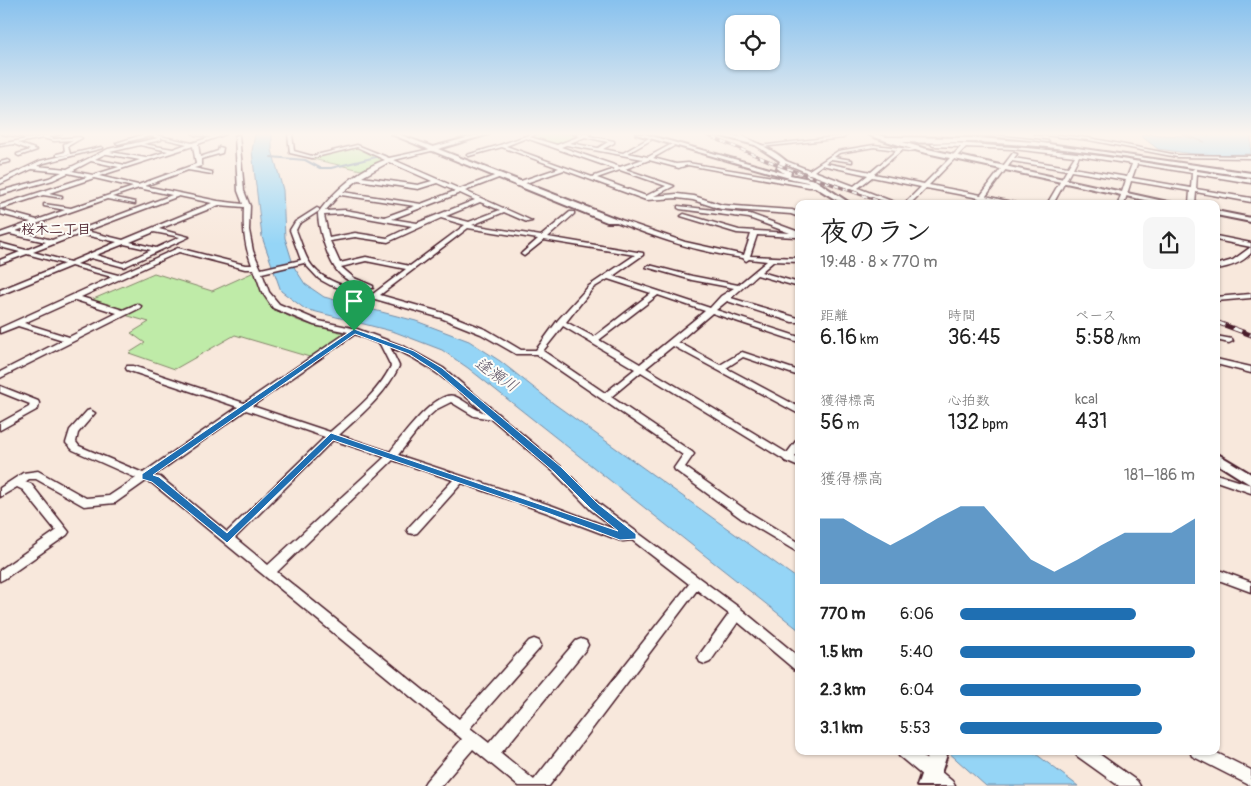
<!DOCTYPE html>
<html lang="ja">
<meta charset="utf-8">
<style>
:root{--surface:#fff;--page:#f6f6f6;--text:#222;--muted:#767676;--accent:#1f6fb2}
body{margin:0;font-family:Pangolin,"Klee One",sans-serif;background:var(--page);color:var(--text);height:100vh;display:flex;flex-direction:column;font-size:19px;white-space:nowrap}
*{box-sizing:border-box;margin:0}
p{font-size:16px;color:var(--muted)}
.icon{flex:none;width:28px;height:28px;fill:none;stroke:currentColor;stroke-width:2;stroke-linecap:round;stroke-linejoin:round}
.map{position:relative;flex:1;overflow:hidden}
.panel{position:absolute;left:795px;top:200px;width:425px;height:555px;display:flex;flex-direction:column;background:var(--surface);border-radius:10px;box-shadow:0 1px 4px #0004}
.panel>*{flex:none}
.controls{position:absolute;left:725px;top:15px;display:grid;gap:10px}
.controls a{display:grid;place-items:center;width:55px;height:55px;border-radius:10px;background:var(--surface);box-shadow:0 1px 4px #0004;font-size:25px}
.pin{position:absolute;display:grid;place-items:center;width:42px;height:42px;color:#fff;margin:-51px -21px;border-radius:50% 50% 50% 0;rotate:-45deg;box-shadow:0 0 5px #0007}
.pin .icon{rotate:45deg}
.round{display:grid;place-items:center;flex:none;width:52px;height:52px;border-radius:10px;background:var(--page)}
.summary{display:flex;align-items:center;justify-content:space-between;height:85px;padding:0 25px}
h1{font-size:28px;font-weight:600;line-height:38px}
.metrics{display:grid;grid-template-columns:repeat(3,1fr);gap:8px;height:85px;padding:5px 25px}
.metrics div{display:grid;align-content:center}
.metrics b{font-size:21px;font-weight:600}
.metrics small{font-size:14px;font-weight:400}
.metrics p{font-size:14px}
.chart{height:140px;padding:10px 25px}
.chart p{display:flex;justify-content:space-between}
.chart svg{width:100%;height:90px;margin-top:5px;fill:var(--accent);opacity:.7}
ul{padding:0 25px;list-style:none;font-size:16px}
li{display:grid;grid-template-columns:80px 60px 1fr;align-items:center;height:38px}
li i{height:12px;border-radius:6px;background:var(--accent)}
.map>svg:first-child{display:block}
</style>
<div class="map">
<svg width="1251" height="786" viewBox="0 0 1251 786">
<rect width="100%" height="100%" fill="#f8e8dc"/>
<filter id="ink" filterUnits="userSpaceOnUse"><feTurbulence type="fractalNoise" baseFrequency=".02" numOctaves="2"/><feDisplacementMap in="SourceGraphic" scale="10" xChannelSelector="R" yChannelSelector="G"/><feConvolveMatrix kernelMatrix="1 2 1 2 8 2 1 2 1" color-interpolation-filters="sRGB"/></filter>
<g filter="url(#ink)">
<g fill="#bfeba8" stroke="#84856a">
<polygon points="537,134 571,134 579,136 558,146 530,138"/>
<polygon points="357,147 385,159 361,170 308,158"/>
<path d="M254,272C260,277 261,291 267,299C286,323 321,327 348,334L313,358L235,335L175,369L129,353L145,343L131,333L149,322L125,315L129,313L91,300L154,273L212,291Z"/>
</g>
<g fill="#95d5f6" stroke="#778ca5">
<polygon points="255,134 272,134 272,150 283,190 285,238 294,267 305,284 324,297 416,321 469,341 500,361 553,403 799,580 799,630 468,368 442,350 395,332 305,309 281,291 262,237 252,151"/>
<polygon points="1144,134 1184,136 1205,142 1183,134 1209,136 1217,134 1251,134 1251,154 1199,155 1166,150 1158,149 1141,136"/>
<polygon points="947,751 1032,751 1078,786 986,786"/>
</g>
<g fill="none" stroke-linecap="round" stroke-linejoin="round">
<polyline stroke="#778ca5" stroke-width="2" points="271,157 305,160 320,168 331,168 384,155"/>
<defs>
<g id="minor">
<polygon points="1,134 11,134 30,137 28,138"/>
<polygon points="54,134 61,134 49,137 54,139 80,137 82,138 68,146 70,154 59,156 57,156 57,154 65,152 64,144 73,140 54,141 43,138 18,143 37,150 19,156 17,155 17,154 30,150 14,144 0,146 0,144"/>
<path d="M145,134H151L192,143L211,137L195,135L193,134L216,135L226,134L198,144L200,157L218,151L219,147L223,148L222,153L201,159V166L194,168L212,172V174L188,170L145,186L218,201L243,204L238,191L235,136L239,135L244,191L250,206L249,230L253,251L261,269L301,260L290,230L295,222L317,208L319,209V211L299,224L296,230C300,239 303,251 308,260C321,283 349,287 373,294L406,269L366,261L341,267L354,278L373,286V288C362,289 346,281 338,272C328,260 318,229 318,213C334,191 359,169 385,160L357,147L312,158L290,153L288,134H292L294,151L312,156L357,145L389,158L435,148V150L394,160L460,189L497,175H501V177L465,191L532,221L527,222L504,212L472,225L541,236L570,212H574V214L548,237L643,253V255L613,276L710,308L721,296L734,288L692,280L646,267L649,265L692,276L738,285L767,261L749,259L746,261L743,258C698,252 656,238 614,221V219H618L685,242L744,255L751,234L737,233L681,216L684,214L739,230L790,233L749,218L680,209L678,208V206L750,214L799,232V236L796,237L757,235L750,256L799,258V262L774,261L761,272L799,283V287L757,275L731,298L798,318L799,320L798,322H792L727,301L716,310L799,337V342L712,313L678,342L720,365L742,352L799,371V376L743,357L726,368L799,407V414L673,346L646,368L787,453L796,441L799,440V451L795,457L799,459V467L785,461L783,459L641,372L611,397L692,452L694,454L685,467L750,513L799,543V553L742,519L675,470L674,468L683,455L536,354H516L481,334L441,318L375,299H370L369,297L330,285L319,279L304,263L262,273L269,292L279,304L319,321L357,329L405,347L443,368L561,467L599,504L741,609L799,657V671L794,669L738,622L710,662L705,664L700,662L698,658L700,654L729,614L697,590L549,786H518L473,749L441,786H423L426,781L462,739L152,483L146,481L115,503L84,506L36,479H29L25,482L31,484L69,532L67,535L4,579L0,581V570L56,531L23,490L17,487L0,497V488L23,473L38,471L86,498L109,496L136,478L73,450L66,443L70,430L87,411L90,410L95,413L78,433L76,442L79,446L143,473L238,407L127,370L126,368L127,366H133L244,403L348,332L314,325L273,308L262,292L254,269H245L179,252L81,297L123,310L137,304L141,306L140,308L0,378V372L63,340L18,326L0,333V328L112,277L71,266L0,295V290L64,264L27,254L0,264V260L20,252L0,247V243L26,250L46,242L10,234L0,237V233L31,222L0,214V210L37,220L65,210L44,206V204L71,208L133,187L94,178L49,193L62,196V198L43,195L0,209V205L87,177L68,173L53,180L0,195V191L49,178L62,172L32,169L0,184V180L40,161L101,147L103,148L44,163L37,166L67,169L108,149L158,138L150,136L118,144L116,143ZM161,138L187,144L173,149L143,144L161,140ZM140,145L168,151L146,158L110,152ZM193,146L196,164L138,185L99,176ZM105,154H107L140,160L125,165L95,159ZM91,161L119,167L93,175L72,171ZM389,162L432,181L418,185L362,177ZM358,180L418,189L437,183L455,191L421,204L343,192ZM139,188L172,195L52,240L16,231L107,199L135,204V202L112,197ZM460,193L475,200L417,223L392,219ZM340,194L341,195L415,206L385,217L345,210L325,211ZM179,196L212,203L123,240L86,231ZM480,202L500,210L469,222L446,216ZM219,205L244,207C243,229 244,244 252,265H245L178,248L118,275L77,264L91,258L124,267L126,266L189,237L159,229ZM345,214L412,226L387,238L355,233L329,238L324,215ZM441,218L465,225L410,266L366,257L340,263L330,241L355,237L388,242ZM468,228L538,239L522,253L521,254L524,256L544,240L635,255L589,286L558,320L536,350H521L487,330L447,314L380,295ZM154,232L180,237L156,248L130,242ZM80,234L117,242L70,262L33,252ZM124,244L151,250L123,263L96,255ZM608,279L651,293L594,337L566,322L593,288ZM658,295L705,311L640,364L599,340ZM75,300L117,313L69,337L24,323ZM563,326L635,369L605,393L543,351ZM355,334L380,344L391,366C378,393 352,413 330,432L252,406ZM390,347C428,362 455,387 485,413C473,409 464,400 454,396C436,390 400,439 390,452L339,435C361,415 386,394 399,366ZM451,402L474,416L492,419L553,471L591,510L619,531L553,506L398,455L428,417L437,409ZM246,410L325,437L227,532L160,477L153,476ZM333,440L385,457L268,565L235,538ZM393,460L453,480L409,527L407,530L409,533L413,534L417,533L462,483L545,512L619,540L623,541L632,540L689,584L534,780L501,753L586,649L588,645L586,641L581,639L576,641L489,743L470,728L539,649L541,645L539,641L534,639L529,641L459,719L277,572Z"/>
<path d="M531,134H536L530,137L557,145L580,136L573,134H591L589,136L614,141V143L603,149L623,153L649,138L651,140L628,153L648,157L672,144L674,146L653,158L676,164L688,163L809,183H819L822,185L819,187H809L688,165L681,167L679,168L649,160L625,169L674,186L654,196L677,194L694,196L722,205L792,210L799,213V217L791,214L721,209L693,200L677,198L646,200L564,170L517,186L515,185V183L559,168L502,147L469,156L467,155L500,145ZM585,137L608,142L598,148L570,143ZM526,138L615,169L592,177L506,146ZM566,145H567L643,159L620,167L561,147ZM620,170L666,186L646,196L597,178Z"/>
<polygon points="736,134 740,134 754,142 750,143"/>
<polygon points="844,134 848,134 843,138 761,147 759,146 842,136"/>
<polygon points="971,134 983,134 1049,141 1047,142"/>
<polygon points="1035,134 1047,134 1089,138 1177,155 1251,156 1251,158 1177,157 1089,140"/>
<path d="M931,144C953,142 975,144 996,146C1063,149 1127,160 1192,170L1195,168L1197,169V171L1251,179V183L1197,174L1196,189L1251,198V202L1196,192L1195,204H1189L1190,191L1131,181L1124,204H1118L1126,180L1071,171L1053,204H1047L1067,170L1012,161L986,196L1019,204H1007L983,199L980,204H974L979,198L926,188L910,204H904L921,187L872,177L858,188L899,204H890L810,174H806V172L782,162L786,161L809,170L838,151L874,145L910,149L919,147V149L910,151L902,150L874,174L924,184L961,147L933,146ZM874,147L897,150L871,172L825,163L831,159L852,162V160L834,157L839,153ZM966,147L1013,149L1075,156L1068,167L1014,158L1017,154L1013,153L981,195L929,185ZM1079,156L1132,164L1127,177L1073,168ZM1137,164L1192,173L1191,188L1132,178ZM822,165L868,175L854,186L814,171Z"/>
<polygon points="8,160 10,161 10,162 0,164 0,162"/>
<polygon points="1216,236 1251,243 1251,247 1216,240"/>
<path d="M1251,247V253C1242,263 1230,267 1216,269V265L1233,260Z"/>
<polygon points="1251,294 1251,298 1216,301 1216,297"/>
<polygon points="1216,336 1232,339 1233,341 1229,343 1216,340"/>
<polygon points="1216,359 1251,367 1251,373 1216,364"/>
<polygon points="0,386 38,401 39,403 38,409 0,430 0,423 29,407 30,404 0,392"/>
<polygon points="1216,474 1251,485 1251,493 1216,481"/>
<polygon points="1216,569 1251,582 1251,592 1216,579"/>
<polygon points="897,751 916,751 952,781 955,786 935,786 899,756"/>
<polygon points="1075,751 1095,751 1137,781 1140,786 1119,786 1077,756"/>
<polygon points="1190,751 1213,751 1251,770 1251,786 1192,756"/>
</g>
<g id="tertiary">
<polygon points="391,134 398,134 433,147 481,134 489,134 438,149 620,220 616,222 607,222"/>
<path d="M636,134H644L784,173L777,168L780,161L755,145L714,134C737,132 769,146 786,161L784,167L791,172L790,175L815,180L851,204H843L807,182L793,179Z"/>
<polygon points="885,137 923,148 1177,204 1163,204 922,152 883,140"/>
<polygon points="1216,211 1251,218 1251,222 1216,215"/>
<polygon points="1216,453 1251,474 1251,485 1216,463"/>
<polygon points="929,751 948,751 937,786 917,786"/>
</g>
<path id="secondary" d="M868,134H876L886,137L977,138L1035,142L1251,173V177C1160,164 1068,145 976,142C951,141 887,147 868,134Z"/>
</defs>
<use href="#minor" stroke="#4a1f2b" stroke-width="3"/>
<use href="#tertiary" stroke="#4a1f2b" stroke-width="4"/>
<use href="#secondary" stroke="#4a1f2b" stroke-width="4"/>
<use href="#minor" fill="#fdfcf7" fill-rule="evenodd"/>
<use href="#tertiary" fill="#fdfcf7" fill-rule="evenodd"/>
<use href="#secondary" fill="#fdfcf7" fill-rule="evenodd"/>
<defs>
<polyline id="rail-far1" points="704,134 781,166 887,204"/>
<polyline id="rail" points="1216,322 1251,335"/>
</defs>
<use href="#rail-far1" stroke="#4a1f2b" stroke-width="3"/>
<use href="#rail" stroke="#4a1f2b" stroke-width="5"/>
<use href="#rail-far1" stroke="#fdfcf7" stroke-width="2" stroke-dasharray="5" stroke-linecap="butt"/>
<use href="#rail" stroke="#fdfcf7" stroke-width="3" stroke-dasharray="9" stroke-linecap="butt"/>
</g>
</g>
<linearGradient id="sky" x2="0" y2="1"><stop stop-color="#87c1ee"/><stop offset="0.55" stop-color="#fcf5ef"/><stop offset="1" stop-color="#fcf5ef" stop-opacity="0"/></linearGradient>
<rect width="1251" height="244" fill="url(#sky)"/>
<path fill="#1f6fb2" stroke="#fff" fill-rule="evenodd" d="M354,329L414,351L442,368L561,467L598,504L636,534V539L620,540L545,512L333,440L227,543L152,482L142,479V474ZM355,334L409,354L437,372L554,472L591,509L618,531L331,433L227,533L159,477L153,475Z"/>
<g text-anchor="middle" stroke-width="4" stroke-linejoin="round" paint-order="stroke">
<g font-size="14" font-weight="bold" fill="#4a1f2b" stroke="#fdfcf7">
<text x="56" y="234">桜木二丁目</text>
</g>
<g font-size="16" font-style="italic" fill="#605668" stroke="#fdfcf7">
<text transform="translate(497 374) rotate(34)" y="6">逢瀬川</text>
</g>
</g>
</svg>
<div class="controls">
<a><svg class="icon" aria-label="locate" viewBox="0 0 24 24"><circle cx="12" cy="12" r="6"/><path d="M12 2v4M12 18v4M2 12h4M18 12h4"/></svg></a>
</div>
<div class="pin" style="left:354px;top:331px;background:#1e9e55"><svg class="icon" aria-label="arrive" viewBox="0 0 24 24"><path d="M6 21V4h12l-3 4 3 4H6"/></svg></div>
<section class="panel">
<div class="summary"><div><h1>夜のラン</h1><p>19:48 · 8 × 770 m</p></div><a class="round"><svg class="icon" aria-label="share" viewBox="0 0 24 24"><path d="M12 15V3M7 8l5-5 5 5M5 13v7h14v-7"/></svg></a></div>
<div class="metrics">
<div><p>距離</p><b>6.16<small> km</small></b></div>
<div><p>時間</p><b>36:45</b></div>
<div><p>ペース</p><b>5:58<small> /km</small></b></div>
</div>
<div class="metrics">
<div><p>獲得標高</p><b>56<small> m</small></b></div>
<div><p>心拍数</p><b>132<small> bpm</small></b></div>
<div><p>kcal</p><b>431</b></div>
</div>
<div class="chart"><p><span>獲得標高</span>181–186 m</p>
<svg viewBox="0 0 160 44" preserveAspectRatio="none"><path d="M0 44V12L10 12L20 19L30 25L40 19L50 12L60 6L70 6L80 19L90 32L100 38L110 32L120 25L130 19L140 19L150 19L160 12V44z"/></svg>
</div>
<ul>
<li><b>770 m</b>6:06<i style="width:75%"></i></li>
<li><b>1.5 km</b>5:40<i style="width:100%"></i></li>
<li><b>2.3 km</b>6:04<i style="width:77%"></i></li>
<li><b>3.1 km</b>5:53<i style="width:86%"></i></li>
</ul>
</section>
</div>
